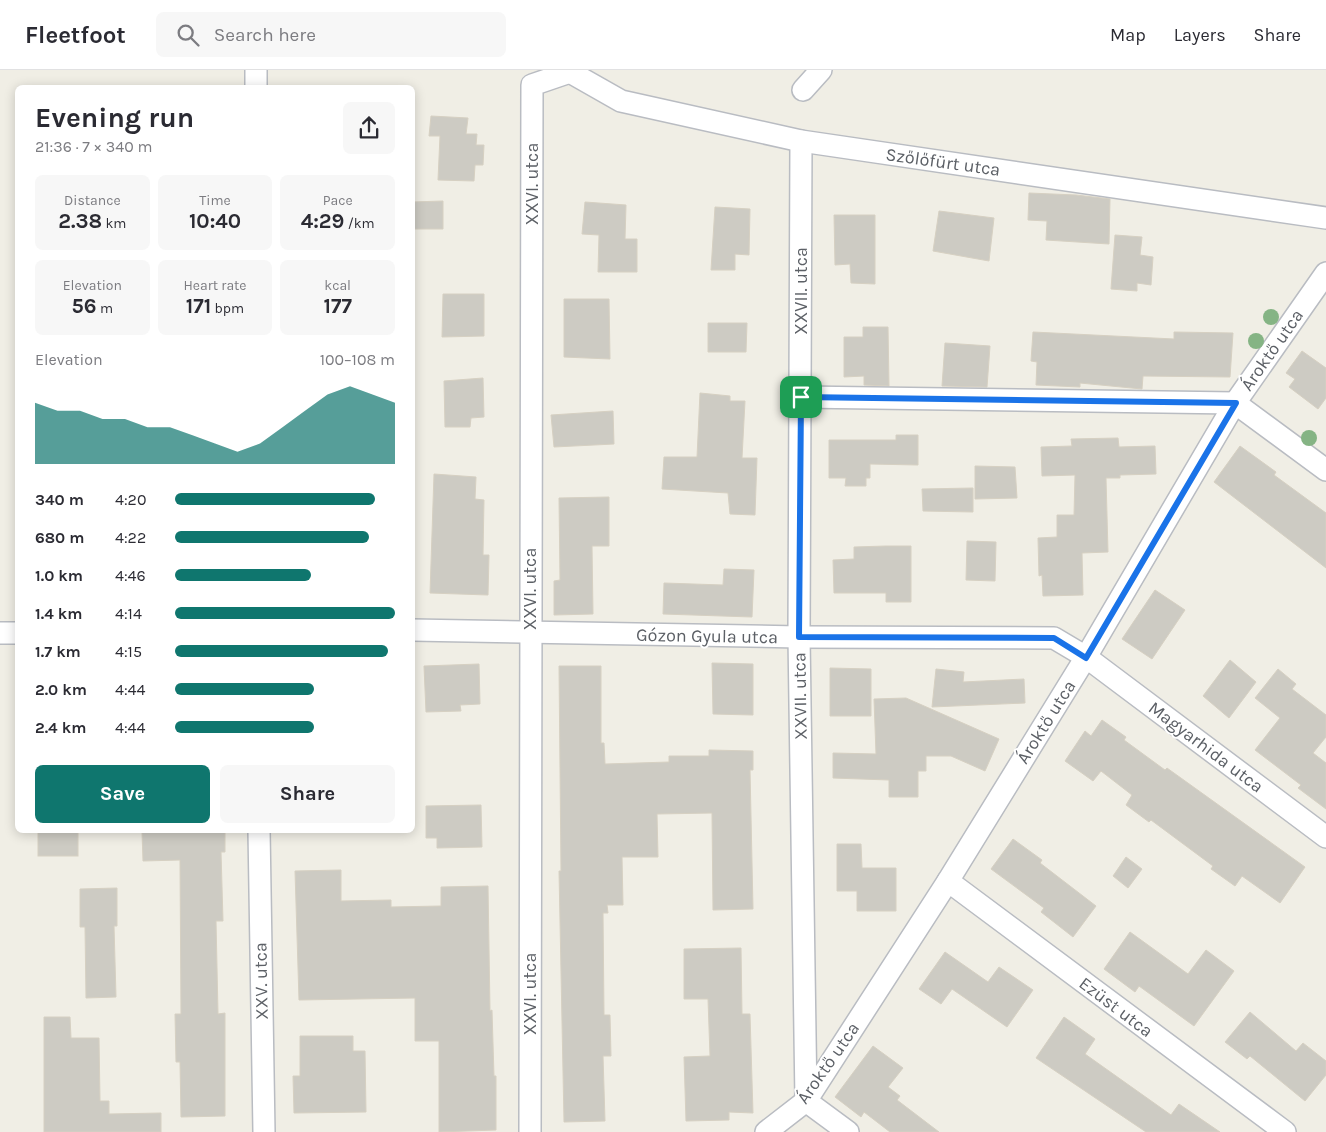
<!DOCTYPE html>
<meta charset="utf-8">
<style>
:root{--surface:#fff;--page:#f7f7f7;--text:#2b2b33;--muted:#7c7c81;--line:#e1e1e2;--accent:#0f766e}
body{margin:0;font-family:Karla,sans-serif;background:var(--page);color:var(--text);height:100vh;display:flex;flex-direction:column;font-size:19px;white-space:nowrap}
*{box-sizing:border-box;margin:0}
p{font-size:16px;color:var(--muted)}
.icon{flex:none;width:28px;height:28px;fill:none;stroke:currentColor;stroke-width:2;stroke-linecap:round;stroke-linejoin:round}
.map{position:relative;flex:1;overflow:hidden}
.panel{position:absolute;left:15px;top:15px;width:400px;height:748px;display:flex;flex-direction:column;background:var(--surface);border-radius:8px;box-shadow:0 2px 12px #0003}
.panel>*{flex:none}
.pin{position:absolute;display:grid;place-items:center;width:42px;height:42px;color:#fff;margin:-21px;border-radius:10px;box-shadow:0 2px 8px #0006}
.round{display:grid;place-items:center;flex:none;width:52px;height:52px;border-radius:8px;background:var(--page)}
.head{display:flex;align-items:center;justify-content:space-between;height:85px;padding:0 20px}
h1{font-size:28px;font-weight:700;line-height:38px}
.stats{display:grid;grid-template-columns:repeat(3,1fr);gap:8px;height:85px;padding:5px 20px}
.stats div{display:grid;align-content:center;border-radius:8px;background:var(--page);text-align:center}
.stats b{font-size:21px;font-weight:700}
.stats small{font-size:14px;font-weight:400}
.stats p{font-size:14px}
.chart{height:140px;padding:10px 20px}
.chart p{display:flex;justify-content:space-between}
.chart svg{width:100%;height:90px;margin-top:5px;fill:var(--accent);opacity:.7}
.cta{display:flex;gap:10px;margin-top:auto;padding:10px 20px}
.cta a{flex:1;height:58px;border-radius:8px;background:var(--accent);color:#fff;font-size:20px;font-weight:700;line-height:58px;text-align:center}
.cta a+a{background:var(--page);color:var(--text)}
ul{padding:0 20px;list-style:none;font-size:16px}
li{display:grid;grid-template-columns:80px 60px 1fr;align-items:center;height:38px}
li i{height:12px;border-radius:6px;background:var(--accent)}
header{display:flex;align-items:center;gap:30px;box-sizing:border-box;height:70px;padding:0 25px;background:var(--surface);border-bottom:1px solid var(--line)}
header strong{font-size:24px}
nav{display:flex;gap:28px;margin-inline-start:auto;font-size:18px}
.search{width:350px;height:45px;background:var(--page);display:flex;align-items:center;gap:12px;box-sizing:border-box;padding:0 18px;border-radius:8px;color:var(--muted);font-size:19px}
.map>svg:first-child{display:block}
</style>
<header>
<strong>Fleetfoot</strong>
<div class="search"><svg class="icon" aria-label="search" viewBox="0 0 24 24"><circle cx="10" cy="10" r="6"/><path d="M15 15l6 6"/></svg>Search here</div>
<nav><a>Map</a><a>Layers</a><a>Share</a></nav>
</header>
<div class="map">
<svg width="1326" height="1062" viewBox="0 0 1326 1062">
<rect width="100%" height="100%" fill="#f0eee5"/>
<g fill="#cdcbc3" stroke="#d6d0c2">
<polygon points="431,46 468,48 466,64 477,64 476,75 484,75 483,95 475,95 474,111 438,110 440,66 429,66"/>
<polygon points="1029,123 1076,125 1110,129 1109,174 1046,170 1047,151 1028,150"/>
<polygon points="443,131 443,159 412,159 412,132"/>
<polygon points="585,132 626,135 625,169 637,169 637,202 598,202 599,165 582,164"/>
<polygon points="715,137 750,139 749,185 735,184 735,200 711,200"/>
<polygon points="939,141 994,148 989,191 933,181"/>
<polygon points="834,145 875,145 875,214 851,213 850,194 835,195"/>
<polygon points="1115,165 1142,167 1140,185 1153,187 1151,215 1137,213 1137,221 1111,219"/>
<polygon points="443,224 484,224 484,266 442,267"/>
<polygon points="564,229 609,229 610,289 564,287"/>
<polygon points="708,253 747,253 746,282 708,282"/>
<polygon points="863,257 888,257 889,316 864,315 864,306 844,307 844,267 863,267"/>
<polygon points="1033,262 1174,269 1174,262 1233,263 1230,307 1143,306 1142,319 1080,313 1080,317 1036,315 1037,292 1031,291"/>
<polygon points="945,273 990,276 987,317 942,316"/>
<polygon points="1302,281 1326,298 1326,328 1318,339 1289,317 1295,309 1286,303"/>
<polygon points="483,308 484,347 471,348 470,357 445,357 444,311"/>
<polygon points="700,323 730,326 730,331 745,331 742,388 757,388 755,445 730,444 728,423 662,419 664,387 697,387"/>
<polygon points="613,341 614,374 554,377 551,345"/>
<polygon points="896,365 918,365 918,395 870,394 870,408 866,408 866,416 845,416 846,408 829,408 829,370 896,370"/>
<polygon points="1118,368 1119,377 1155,376 1156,404 1120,405 1120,408 1106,408 1108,482 1082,483 1083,525 1043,526 1042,505 1039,506 1038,468 1057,467 1057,445 1074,445 1075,405 1042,406 1041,377 1072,376 1071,369"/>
<polygon points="1240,376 1276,402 1274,405 1326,443 1326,498 1214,412"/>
<polygon points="975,396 1015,397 1017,428 975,429"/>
<polygon points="434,404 476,407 475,429 484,430 483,485 489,485 488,525 430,523"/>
<polygon points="973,418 973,442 923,441 922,419"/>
<polygon points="609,427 609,476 592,476 593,544 554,545 554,511 560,510 559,428"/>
<polygon points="967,471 996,472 995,511 966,510"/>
<polygon points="886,476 911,476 911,532 886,532 886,523 834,523 833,490 854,489 854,477"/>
<polygon points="724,499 754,500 752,547 663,544 664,513 723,515"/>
<polygon points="1155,520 1185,540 1152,589 1122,569"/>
<polygon points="1230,590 1256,612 1229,648 1203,626"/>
<polygon points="712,593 753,594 753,645 713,644"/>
<polygon points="479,594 480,634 460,635 461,641 426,642 424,596"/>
<polygon points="559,596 601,596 601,673 604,673 605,694 669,692 669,686 709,686 709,680 753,681 753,700 750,700 753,839 713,840 712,743 657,744 658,787 622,787 623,835 607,835 608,843 603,843 604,945 610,945 611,986 603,986 605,1051 564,1052 559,801 561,801"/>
<polygon points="830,598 871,599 871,646 830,646"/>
<polygon points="936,599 964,602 963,612 1024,609 1025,633 932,637"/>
<polygon points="1278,599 1296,614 1292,619 1326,645 1326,667 1313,683 1326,693 1326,739 1298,718 1301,715 1255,680 1280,648 1255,628"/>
<polygon points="906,628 999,669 985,701 951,686 926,686 926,701 918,701 918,727 889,727 889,710 833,708 833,683 876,684 874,629"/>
<polygon points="1102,650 1126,667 1124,670 1165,700 1167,698 1305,797 1280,833 1242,806 1235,816 1211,799 1213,796 1151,750 1149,752 1126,735 1132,725 1101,701 1093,711 1065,691 1085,661 1091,666"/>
<polygon points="481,735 482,777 437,778 437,768 426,768 426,736"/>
<rect x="38" y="760" width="40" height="26"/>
<polygon points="225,760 225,782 221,782 223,851 216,851 218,944 225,943 225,1046 181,1047 180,992 176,992 175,944 181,944 180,790 143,791 142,762"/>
<polygon points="1013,769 1042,790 1040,793 1096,836 1073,867 1041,842 1044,838 991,799"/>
<polygon points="837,774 861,774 862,798 896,798 896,841 857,841 857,821 837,821"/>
<polygon points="1126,787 1142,799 1128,818 1113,806"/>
<polygon points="341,800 341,831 391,830 391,837 441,836 441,817 488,816 490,941 492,940 494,1006 496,1006 496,1060 439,1062 439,971 415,971 415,928 299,930 295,801"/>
<polygon points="117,818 117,856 114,856 116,927 86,928 85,857 80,857 80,819"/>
<polygon points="1130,862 1188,904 1206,880 1234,901 1194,956 1139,916 1135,922 1104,899"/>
<polygon points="741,878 742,944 750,944 753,1043 729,1042 729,1050 686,1051 684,987 710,986 708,929 684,929 684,879"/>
<polygon points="945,882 988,912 999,897 1033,920 1007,957 952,919 941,934 919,919"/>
<polygon points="1250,942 1296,981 1303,973 1326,991 1326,1005 1305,1031 1250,986 1247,989 1225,972"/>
<polygon points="44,947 70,947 71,968 99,968 100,1031 109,1031 109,1044 161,1043 161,1062 44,1062"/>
<polygon points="1064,947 1095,969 1085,984 1171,1045 1179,1034 1220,1062 1146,1062 1036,988"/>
<polygon points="300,966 353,966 353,981 365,981 366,1042 294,1043 293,1006 300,1006"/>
<polygon points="873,976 903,998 888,1017 900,1026 897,1030 939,1062 890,1062 864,1042 861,1047 835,1027"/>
</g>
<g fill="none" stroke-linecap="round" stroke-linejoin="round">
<defs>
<g id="street">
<polyline points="570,2 621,31 801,71 1326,148"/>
<polyline points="256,18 256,0"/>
<polyline points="803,20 821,0"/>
<polyline points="801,71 799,567 806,1031"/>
<polyline points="801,327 1235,333 1326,400"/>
<polyline points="412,560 799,567 1054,568 1086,587 1326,767"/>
<polyline points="0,563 18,563"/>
<polyline points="259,760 264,1062"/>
<polyline points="948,811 1285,1062"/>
<polyline points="806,1031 848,1062"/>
<polyline points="530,1062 532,15 570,2"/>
<polyline points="766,1062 806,1031 948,811 1086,587 1235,333 1326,203"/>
</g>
</defs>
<use href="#street" stroke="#b9bcc2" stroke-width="24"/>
<use href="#street" stroke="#fff" stroke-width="21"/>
</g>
<g fill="#85b484">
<circle cx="1271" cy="247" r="8"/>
<circle cx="1256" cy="271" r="8"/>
<circle cx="1309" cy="368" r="8"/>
</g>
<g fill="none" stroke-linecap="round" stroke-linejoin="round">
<defs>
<polygon id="route" points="801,327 1236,333 1086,588 1054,568 799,567"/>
</defs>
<use href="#route" stroke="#fff" stroke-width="10"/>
<use href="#route" stroke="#1a73e8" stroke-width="6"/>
</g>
<g text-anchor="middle" stroke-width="4" stroke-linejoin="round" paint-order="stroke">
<g font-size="18" fill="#5c6066" stroke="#fff">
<text transform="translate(943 92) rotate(8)" y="6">Szőlőfürt utca</text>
<text transform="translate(532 114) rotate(-90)" y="6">XXVI. utca</text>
<text transform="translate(801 221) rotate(-90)" y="6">XXVII. utca</text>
<text transform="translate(1272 280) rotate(-55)" y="6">Ároktő utca</text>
<text transform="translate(530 519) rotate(-90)" y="6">XXVI. utca</text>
<text transform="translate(707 566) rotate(1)" y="6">Gózon Gyula utca</text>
<text transform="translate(800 626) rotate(-91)" y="6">XXVII. utca</text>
<text transform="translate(1046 652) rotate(-58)" y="6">Ároktő utca</text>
<text transform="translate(1206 677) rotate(37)" y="6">Magyarhida utca</text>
<text transform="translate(261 911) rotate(-91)" y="6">XXV. utca</text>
<text transform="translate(530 924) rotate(-90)" y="6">XXVI. utca</text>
<text transform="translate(1116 937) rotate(37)" y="6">Ezüst utca</text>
<text transform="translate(828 993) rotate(-55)" y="6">Ároktő utca</text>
</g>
</g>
</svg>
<div class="pin" style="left:801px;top:327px;background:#1e9e55"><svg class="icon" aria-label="arrive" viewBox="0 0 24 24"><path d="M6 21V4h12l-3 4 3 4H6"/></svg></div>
<section class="panel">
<div class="head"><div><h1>Evening run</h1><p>21:36 · 7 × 340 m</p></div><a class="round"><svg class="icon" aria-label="share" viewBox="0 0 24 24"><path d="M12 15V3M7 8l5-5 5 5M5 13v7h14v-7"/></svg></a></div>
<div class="stats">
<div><p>Distance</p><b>2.38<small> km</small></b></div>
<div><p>Time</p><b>10:40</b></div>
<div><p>Pace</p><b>4:29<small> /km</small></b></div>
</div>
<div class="stats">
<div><p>Elevation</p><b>56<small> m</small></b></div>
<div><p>Heart rate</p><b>171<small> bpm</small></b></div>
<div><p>kcal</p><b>177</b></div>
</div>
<div class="chart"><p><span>Elevation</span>100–108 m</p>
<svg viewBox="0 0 160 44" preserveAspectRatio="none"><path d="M0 44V14L10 18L20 18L30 22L40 22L50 26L60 26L70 30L80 34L90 38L100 34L110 26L120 18L130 10L140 6L150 10L160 14V44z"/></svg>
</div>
<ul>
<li><b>340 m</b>4:20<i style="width:91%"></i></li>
<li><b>680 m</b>4:22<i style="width:88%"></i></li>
<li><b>1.0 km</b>4:46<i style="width:62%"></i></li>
<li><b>1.4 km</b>4:14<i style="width:100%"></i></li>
<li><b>1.7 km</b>4:15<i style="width:97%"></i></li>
<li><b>2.0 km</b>4:44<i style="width:63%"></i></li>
<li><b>2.4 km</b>4:44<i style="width:63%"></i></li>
</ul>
<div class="cta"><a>Save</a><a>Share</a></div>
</section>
</div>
